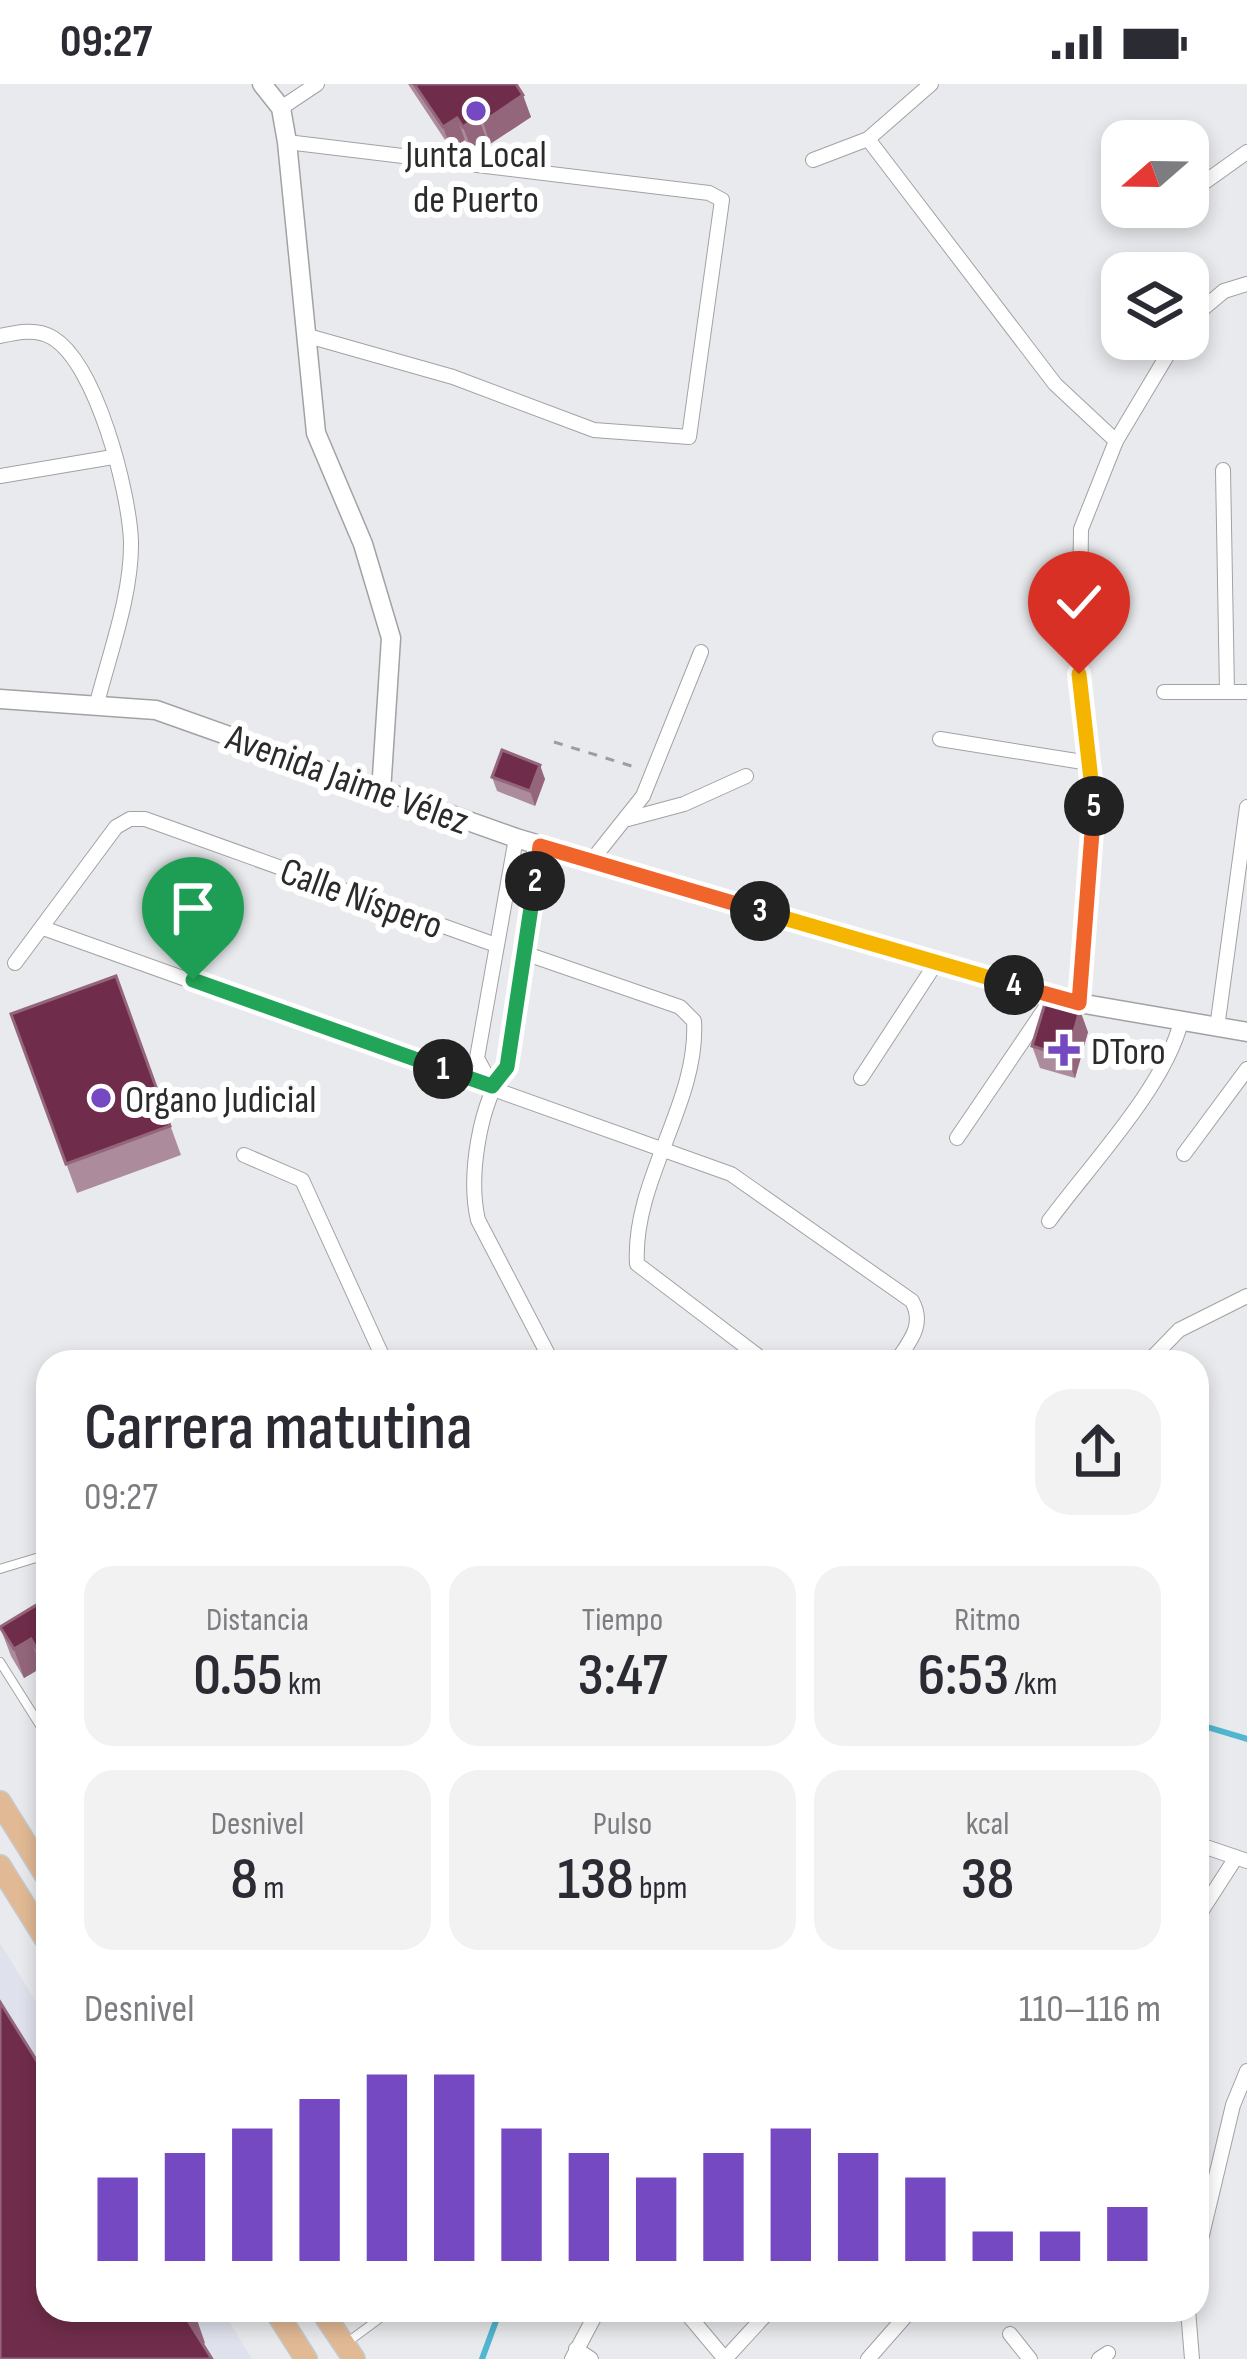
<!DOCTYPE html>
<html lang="es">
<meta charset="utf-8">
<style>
:root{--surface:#fff;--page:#f2f2f3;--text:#2b2b33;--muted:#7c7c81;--accent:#7549c1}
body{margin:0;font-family:"Sofia Sans Condensed",sans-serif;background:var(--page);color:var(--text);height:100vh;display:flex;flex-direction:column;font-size:45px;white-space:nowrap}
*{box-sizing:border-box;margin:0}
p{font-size:39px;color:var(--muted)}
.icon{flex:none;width:66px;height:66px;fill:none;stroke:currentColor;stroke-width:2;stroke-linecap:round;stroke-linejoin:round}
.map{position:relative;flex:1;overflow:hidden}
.sheet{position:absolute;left:36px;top:1266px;width:1173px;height:972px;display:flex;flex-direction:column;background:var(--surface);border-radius:36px;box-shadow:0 6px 18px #0003}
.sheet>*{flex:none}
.needle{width:78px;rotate:250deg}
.tools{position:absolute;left:1101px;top:36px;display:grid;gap:24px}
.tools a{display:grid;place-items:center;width:108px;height:108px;border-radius:24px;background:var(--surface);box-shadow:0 6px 18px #0003;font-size:60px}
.pin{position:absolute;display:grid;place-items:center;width:102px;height:102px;color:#fff;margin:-123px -51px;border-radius:50% 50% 50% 0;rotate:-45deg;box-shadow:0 0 12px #0007}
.pin .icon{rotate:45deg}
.km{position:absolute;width:60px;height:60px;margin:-30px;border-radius:50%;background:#222;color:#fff;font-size:33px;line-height:60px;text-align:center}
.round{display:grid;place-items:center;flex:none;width:126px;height:126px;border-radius:36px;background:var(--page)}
.head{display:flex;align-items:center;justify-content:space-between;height:204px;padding:0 48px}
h1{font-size:66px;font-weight:600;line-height:90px}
.metrics{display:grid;grid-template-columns:repeat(3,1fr);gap:18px;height:204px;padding:12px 48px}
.metrics div{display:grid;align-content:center;border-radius:30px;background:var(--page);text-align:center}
.metrics b{font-size:60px;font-weight:600}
.metrics small{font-size:33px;font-weight:400}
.metrics p{font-size:33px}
.chart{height:336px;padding:24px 48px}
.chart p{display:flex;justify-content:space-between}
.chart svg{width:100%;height:216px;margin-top:12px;stroke:var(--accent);stroke-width:6}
.status{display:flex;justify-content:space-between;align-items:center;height:84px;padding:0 60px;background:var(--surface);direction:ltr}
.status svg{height:33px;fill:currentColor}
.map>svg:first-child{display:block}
</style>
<div class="status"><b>09:27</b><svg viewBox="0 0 49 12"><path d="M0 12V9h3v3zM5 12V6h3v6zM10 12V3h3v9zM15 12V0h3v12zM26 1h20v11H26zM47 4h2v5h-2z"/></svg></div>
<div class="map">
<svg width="1247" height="2275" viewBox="0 0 1247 2275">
<rect width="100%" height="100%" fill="#e9eaed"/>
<polygon fill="#dfe1ec" points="0,1859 48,1938 48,2226 222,2226 252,2275 0,2275"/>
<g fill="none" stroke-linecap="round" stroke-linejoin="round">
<g stroke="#51b6d0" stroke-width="6">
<polyline points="1197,1640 1247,1655"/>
<polyline points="482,2275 500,2226"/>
</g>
<defs>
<g id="service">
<polyline points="0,1485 36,1474 48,1481"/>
<polyline points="0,1578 48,1654"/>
<polyline points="40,1771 48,1755"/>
<polyline points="345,2260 391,2226"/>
</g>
<g id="minor">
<polyline points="281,24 317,0"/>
<polyline points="868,55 1055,300 1116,357"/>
<polyline points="287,58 709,109 722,116 689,353 594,346 453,293 308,252"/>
<polyline points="813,76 868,55 931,0"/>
<polyline points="1188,110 1247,68"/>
<polyline points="1188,237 1224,207 1247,200"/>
<path d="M0,252C17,248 37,244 53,254C97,281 129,408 131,457C132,510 110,568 97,619"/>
<polyline points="1223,386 1227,608"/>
<polyline points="0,392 113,373"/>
<polyline points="1164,608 1247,608"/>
<polyline points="940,655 1089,679"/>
<polyline points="628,735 684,720 746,692"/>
<path d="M540,762L507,983C479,1018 468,1093 478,1136L552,1278"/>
<polyline points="592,776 643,712 701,568"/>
<path d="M43,844L731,1090L912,1217C925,1241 910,1257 896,1278"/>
<path d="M524,869L680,923L694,937C699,1019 632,1096 637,1180L766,1278"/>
<polyline points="15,879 116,743 130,735 145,735 496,861"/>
<polyline points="1079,919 1096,736 1079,590 1081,445 1116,357 1177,255"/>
<polyline points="1217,944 1247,723"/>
<polyline points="861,994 936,879"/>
<polyline points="492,1002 477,974 516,754"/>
<polyline points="957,1054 1048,920"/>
<polyline points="1184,1070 1247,985"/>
<polyline points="244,1071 302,1096 385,1278"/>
<path d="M1049,1137C1090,1081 1164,1004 1181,938"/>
<polyline points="1148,1278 1179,1246 1247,1212"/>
<polyline points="1197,1760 1247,1777"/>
<polyline points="1197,1834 1235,1775"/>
<polyline points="1197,2172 1233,2021 1247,1987"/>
<polyline points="684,2226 725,2275 770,2226"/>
<polyline points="1188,2226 1192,2275"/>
<polyline points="1010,2250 1030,2275"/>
<polyline points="576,2265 591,2275"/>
<polyline points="572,2275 598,2226"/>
<polyline points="868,2275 911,2226"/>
<polyline points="1099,2275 1108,2269"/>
</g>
<g id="tertiary">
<polyline points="262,0 281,24 287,58 316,349 363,460 391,554 381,708"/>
<polyline points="0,615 156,626 516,754 936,879 1079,919 1247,948"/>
</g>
<g id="primary">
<polyline points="0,1718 48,1795"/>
<polyline points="0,1782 48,1859"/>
<polyline points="275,2226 306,2275"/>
<polyline points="321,2226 354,2275"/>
</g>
</defs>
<use href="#service" stroke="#a1a2a4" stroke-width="10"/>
<use href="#minor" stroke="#a1a2a4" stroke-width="16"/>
<use href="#tertiary" stroke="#a1a2a4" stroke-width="21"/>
<use href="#primary" stroke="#c8c8c8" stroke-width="24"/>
<polyline stroke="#9c9d9f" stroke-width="3" stroke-dasharray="9 9" stroke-linecap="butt" points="554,658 638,684"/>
<use href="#service" stroke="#fff" stroke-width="8"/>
<use href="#minor" stroke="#fff" stroke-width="14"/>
<use href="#tertiary" stroke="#fff" stroke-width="18"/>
<use href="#primary" stroke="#e1b995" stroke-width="21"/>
</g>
<g fill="#ac8c9c">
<polygon points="408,0 516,0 531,33 490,60 486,54 471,64 465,56 451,65"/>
<polygon points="492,693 545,695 535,722 497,707"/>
<polygon points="116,892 181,1071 77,1109 11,930"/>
<polygon points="1088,948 1075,994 1040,984 1032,962"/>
<polygon points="48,1514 48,1595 41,1584 24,1594 11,1572 0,1543"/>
</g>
<g fill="#94667c">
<polygon points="523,11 531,33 490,60 483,38"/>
<polygon points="478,32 486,54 471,64 463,43"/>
<polygon points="457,34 465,56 451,65 443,43"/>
<polygon points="540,681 545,695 535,722 530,707"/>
<polygon points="1080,926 1088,948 1075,994 1067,973"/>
<polygon points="31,1555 41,1584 24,1594 14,1565"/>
<polygon points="195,2230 205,2259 198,2264 187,2235"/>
</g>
<g fill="#702d4b" stroke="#94667c" stroke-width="3">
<polygon points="414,0 516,0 523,11 483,38 478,32 463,43 457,34 443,43"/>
<polygon points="502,666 540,681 530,707 492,693"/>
<polygon points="116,892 170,1042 66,1080 11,930"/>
<polygon points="1046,916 1080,926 1067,973 1032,962"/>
<polygon points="48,1514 48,1584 31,1555 14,1565 0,1543"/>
<polygon points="0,1918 48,1995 48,2226 192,2226 195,2230 187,2235 212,2275 0,2275"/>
</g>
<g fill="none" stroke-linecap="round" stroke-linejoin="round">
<defs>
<polyline id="split-1" points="193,896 443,985"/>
<polyline id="split-2" points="443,985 492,1002 507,983 535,797"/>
<polyline id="split-3" points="535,797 540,762 760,827"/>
<polyline id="split-4" points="760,827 1014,901"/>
<polyline id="split-5" points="1014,901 1079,919 1094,722"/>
<polyline id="split-6" points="1079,590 1094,722"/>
</defs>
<use href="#split-1" stroke="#fff" stroke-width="24"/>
<use href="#split-2" stroke="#fff" stroke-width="24"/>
<use href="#split-3" stroke="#fff" stroke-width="24"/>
<use href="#split-4" stroke="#fff" stroke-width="24"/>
<use href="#split-5" stroke="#fff" stroke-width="24"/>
<use href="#split-6" stroke="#fff" stroke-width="24"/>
<use href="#split-1" stroke="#22a559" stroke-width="15"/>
<use href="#split-2" stroke="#22a559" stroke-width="15"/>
<use href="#split-3" stroke="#f0652b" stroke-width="15"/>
<use href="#split-4" stroke="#f5b400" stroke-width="15"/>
<use href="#split-5" stroke="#f0652b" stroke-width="15"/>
<use href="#split-6" stroke="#f5b400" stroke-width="15"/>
</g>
<g fill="#7549c1" stroke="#fff" stroke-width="4.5">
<circle cx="476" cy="27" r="12"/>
<path d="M1058 948h12v12h12v12h-12v12h-12v-12h-12v-12h12z"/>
<circle cx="101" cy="1014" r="12"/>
</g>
<g text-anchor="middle" stroke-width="12" stroke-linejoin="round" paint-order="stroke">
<g font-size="39" fill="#2b2b2c" stroke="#fff" text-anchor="start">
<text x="476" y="83" text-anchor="middle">Junta Local<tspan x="476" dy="45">de Puerto</tspan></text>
<text x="1091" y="980">DToro</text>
<text x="125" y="1028">Organo Judicial</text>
</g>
<g font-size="39" fill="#2b2b2c" stroke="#fff">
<text transform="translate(348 694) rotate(20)" y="14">Avenida Jaime Vélez</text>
<text transform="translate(362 813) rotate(20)" y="14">Calle Níspero</text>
</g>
</g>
</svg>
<div class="tools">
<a><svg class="needle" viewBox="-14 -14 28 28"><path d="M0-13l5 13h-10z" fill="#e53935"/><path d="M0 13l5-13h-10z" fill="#7c7c81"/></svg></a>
<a><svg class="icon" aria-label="layers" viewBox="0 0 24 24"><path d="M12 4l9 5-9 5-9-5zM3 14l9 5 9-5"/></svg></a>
</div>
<div class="pin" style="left:193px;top:896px;background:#1e9e55"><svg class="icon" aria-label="arrive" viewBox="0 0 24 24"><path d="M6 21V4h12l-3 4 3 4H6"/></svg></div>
<div class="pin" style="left:1079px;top:590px;background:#d93025"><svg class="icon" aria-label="check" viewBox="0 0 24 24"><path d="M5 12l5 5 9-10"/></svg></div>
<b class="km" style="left:443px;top:985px">1</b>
<b class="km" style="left:535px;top:797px">2</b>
<b class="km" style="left:760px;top:827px">3</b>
<b class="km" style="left:1014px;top:901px">4</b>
<b class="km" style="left:1094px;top:722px">5</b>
<section class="sheet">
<div class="head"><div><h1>Carrera matutina</h1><p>09:27</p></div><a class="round"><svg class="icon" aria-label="share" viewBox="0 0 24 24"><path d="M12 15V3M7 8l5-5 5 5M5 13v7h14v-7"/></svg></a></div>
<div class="metrics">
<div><p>Distancia</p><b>0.55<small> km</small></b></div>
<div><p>Tiempo</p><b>3:47</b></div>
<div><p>Ritmo</p><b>6:53<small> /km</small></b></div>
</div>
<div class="metrics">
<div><p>Desnivel</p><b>8<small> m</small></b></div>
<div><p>Pulso</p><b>138<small> bpm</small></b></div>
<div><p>kcal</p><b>38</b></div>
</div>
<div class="chart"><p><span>Desnivel</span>110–116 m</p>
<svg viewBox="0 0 160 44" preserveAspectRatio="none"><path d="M5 44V27M15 44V22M25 44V17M35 44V11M45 44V6M55 44V6M65 44V17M75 44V22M85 44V27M95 44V22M105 44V17M115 44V22M125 44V27M135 44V38M145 44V38M155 44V33"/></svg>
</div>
</section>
</div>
